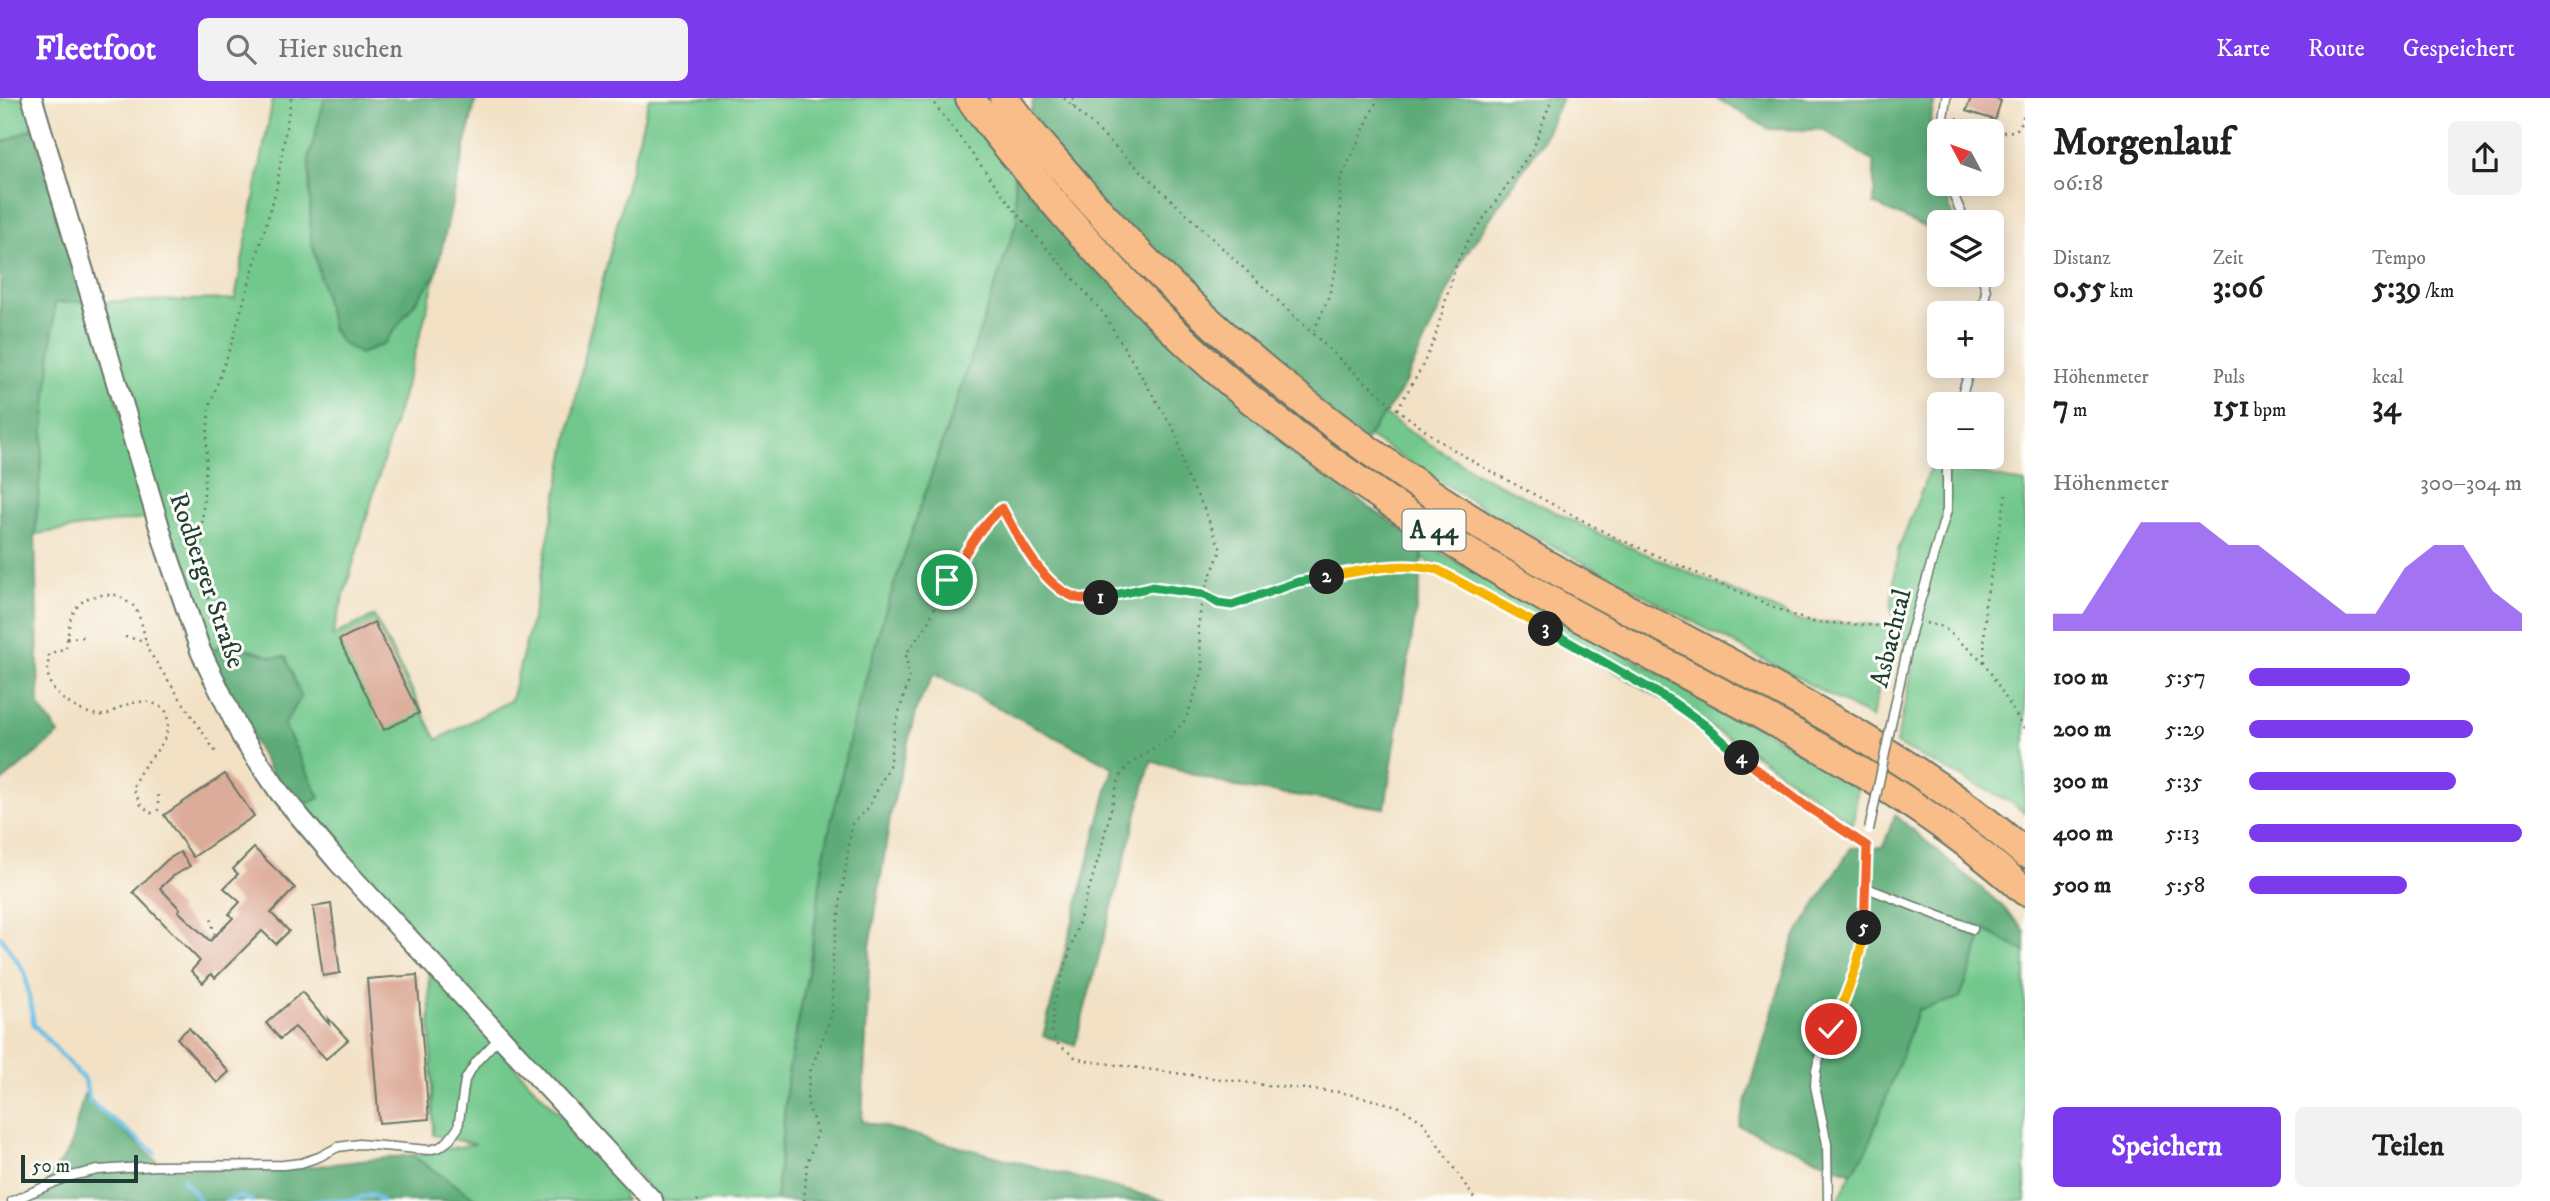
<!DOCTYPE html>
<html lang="de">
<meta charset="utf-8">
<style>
:root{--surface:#fff;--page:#f2f2f2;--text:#202124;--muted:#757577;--accent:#7c3aed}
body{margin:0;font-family:"IM FELL DW Pica",serif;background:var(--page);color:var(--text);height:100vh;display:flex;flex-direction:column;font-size:26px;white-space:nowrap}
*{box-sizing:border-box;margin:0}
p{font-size:23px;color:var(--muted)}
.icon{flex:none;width:38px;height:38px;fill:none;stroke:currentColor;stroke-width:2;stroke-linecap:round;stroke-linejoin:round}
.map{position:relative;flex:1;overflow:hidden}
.panel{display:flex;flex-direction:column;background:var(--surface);width:525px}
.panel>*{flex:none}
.needle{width:46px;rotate:311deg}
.tools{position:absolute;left:1927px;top:21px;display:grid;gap:14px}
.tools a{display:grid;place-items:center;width:77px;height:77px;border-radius:10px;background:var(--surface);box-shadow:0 4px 18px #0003;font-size:35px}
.scale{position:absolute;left:21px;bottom:18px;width:117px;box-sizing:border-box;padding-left:7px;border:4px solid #1f3d34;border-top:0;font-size:19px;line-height:24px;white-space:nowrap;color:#1f3d34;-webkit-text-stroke:5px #fdfcf7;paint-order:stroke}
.pin{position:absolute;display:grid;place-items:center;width:60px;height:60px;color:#fff;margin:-30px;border:4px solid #fff;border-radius:50%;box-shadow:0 2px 7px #0007}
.km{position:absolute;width:35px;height:35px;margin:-18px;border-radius:50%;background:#222;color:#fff;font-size:19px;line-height:35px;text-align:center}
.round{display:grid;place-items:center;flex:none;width:74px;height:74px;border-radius:10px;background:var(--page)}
.overview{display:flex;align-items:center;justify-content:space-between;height:119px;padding:0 28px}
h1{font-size:38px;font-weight:700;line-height:52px}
.metrics{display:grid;grid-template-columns:repeat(3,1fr);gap:10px;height:119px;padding:7px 28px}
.metrics div{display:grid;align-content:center}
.metrics b{font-size:30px;font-weight:700}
.metrics small{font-size:19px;font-weight:400}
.metrics p{font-size:19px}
.chart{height:196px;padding:14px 28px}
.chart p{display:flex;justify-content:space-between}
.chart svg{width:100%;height:126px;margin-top:7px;fill:var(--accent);opacity:.7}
.primary-button{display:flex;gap:14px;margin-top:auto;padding:14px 28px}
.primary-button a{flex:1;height:80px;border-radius:10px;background:var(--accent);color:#fff;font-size:28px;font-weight:700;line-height:80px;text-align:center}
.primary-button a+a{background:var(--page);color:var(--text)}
ul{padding:0 28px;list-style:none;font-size:23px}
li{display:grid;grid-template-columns:112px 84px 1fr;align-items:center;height:52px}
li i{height:18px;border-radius:9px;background:var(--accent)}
header{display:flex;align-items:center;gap:42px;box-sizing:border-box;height:98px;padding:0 35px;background:var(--accent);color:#fff}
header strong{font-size:33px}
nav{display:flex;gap:38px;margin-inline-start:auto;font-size:24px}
.search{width:490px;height:63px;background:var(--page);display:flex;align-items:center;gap:18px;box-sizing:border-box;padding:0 24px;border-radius:10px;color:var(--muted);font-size:26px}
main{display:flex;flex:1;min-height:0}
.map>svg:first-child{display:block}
</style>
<header>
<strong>Fleetfoot</strong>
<div class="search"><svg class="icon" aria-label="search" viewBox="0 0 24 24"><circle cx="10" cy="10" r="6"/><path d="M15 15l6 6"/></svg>Hier suchen</div>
<nav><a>Karte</a><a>Route</a><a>Gespeichert</a></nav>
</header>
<main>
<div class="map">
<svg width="2025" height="1103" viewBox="0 0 2025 1103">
<rect width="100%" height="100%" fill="#fdfcf7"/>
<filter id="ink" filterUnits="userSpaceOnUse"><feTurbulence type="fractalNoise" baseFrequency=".0143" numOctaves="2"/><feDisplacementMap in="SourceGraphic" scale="14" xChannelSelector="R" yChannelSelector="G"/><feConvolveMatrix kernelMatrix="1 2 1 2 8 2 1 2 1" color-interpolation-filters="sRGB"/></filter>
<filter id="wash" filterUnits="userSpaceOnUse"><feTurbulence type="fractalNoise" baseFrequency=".00686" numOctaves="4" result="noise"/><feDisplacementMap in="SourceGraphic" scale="28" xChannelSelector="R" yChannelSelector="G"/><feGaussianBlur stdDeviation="1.57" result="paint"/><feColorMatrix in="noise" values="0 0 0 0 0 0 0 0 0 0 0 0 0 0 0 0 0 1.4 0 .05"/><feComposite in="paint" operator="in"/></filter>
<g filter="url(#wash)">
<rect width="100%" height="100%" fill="#f2e1c5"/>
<g fill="#72c88c" stroke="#488260" stroke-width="2">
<polygon points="0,0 28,0 35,29 0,46"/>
<polygon points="273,0 325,0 309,60 311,140 384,245 436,176 421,234 332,538 374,518 437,642 511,602 534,513 586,249 649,0 953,0 1014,74 1017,123 883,520 854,622 824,757 810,864 788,975 776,1103 661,1103 296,710 319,699 284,627 301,599 272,559 228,545 204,555 95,204 235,201"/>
<polygon points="87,203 152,419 35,436 55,204"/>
<polygon points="1384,316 1415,337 1482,378 1604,438 1802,523 1867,526 1893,530 1872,620 1486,412 1368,338"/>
<polygon points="1932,366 2025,385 2025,715 2012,705 1896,646 1913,568 1891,510 1898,452"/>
<polygon points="1422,445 1761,631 1858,687 1853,726 1752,654 1422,460"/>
<polygon points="1985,831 2025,854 2025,1103 1838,1103 1851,1075 1866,1054 1918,912 1960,899"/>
<polygon points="429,869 526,981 614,1074 625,1103 479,1103 411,1057 476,1046 433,1037"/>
</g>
<g fill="#5dac78" stroke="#3e7456" stroke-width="2">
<polygon points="325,0 476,0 436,176 385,245 360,256 341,244 332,230 311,140 309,60"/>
<polygon points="1034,0 1562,0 1543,42 1464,159 1400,295 1368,338 1347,394 1422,445 1422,473 1385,710 1236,689 1151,663 1075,947 1043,938 1113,669 934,576 916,611 891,714 870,849 862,1023 1166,1103 776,1103 788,975 810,864 824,757 854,622 883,520 1017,123 1014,74"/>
<polygon points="1716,0 1935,0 1928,37 1939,74 1939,86 1943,86 1954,124 1939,124 1939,136 1874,106 1874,64 1824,32 1769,31"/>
<polygon points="35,29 87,203 55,205 35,436 39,608 59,636 0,685 0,46"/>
<polygon points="228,545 272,559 286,559 301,599 284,627 320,700 296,710 282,694 204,555"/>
<polygon points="1895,717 2001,807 2025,833 2025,854 1985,832 1960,900 1918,912 1866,1054 1851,1075 1739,1028 1794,841 1851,750 1883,749"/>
<polygon points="84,996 164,1070 291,1071 411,1057 479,1103 17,1103 42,1091 70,1050"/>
</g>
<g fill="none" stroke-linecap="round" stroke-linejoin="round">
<g stroke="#68bfe5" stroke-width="4.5">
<polyline points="0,838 25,875 34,927 85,983 89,1003 155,1055"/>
<polyline points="183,1081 200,1103"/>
<polyline points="227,1103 238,1099 252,1103"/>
<polyline points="311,1103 354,1102 372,1096 382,1103"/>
</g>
</g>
<g id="blocks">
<g fill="#ddab99">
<polygon points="1971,0 1992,0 2001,3 1995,22 1966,13"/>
<polygon points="374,524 419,615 384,632 339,542"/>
<polygon points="225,676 254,718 193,759 164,717"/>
<polygon points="254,750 295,790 271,815 289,833 276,846 262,833 215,880 211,876 203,885 191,873 200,863 133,794 167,762 180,754 190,768 172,779 160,790 180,811 178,813 210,843 233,820 229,816 240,804 224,790 238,776 233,771"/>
<polygon points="331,806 340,875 323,878 313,809"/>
<polygon points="417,877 429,1021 379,1025 367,881"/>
<polygon points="302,894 329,926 328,920 348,942 326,961 295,929 280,941 266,925"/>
<polygon points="189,930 229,974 217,985 177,940"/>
</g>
</g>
</g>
<g filter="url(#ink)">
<use href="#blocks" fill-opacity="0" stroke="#697667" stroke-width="2"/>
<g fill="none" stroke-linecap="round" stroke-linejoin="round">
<defs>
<g id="service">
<polyline points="1941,33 1946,0"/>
<polyline points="1949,86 1965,124"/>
<polyline points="1982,215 1986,193 1982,177"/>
<polyline points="1959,306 1971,268"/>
<polyline points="1901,579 1912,531 1947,412 1947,359"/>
<polyline points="1864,789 1973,831"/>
<polyline points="12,1103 67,1079 98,1072 156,1068 283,1067 301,1065 319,1059 338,1049 359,1046 429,1052 440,1049 448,1043 458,1030 465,982 476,964 499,940"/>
<polyline points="1828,1103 1827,1046 1815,988 1816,973 1819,960 1847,898 1858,863 1864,822 1867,748"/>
</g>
<polyline id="tertiary" points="32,0 166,451 201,554 242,639 280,695 338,764 653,1103"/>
<g id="motorway">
<path d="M970,0C993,33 1020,63 1045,94C1104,164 1167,231 1237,290C1339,376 1454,449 1570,514C1725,600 1891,674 2025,793"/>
<path d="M1004,0C1026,32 1054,60 1078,89C1221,254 1395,384 1586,489C1735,570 1895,643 2025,755"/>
</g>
</defs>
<use href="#service" stroke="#697667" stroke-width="11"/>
<use href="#tertiary" stroke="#697667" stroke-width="23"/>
<use href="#motorway" stroke="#697667" stroke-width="32"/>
<g stroke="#697667" stroke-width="2.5" stroke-dasharray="2 5" stroke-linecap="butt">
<polyline points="930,0 1019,118 1104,216 1177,337 1185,376 1202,406 1221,452 1203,496 1198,529 1203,572 1186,621 1169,640 1129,667 1122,675 1117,687 1100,755 1054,905 1052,935 1058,946 1076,960 1087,963 1272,988 1340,994 1398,1008 1423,1024 1476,1103"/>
<polyline points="1064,0 1347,268 1397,311 1438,342 1479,367 1610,437 1792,517 1813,524 1900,529"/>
<polyline points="1073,0 1073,8"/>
<polyline points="1956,20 2004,34 2015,33 2020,28 2025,12"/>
<polyline points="1314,233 1328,201 1336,170 1340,132 1340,83 1378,0"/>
<polyline points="1397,311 1421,271 1434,242 1457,164 1469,141 1533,51 1552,0"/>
<polyline points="1926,525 1943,529 1984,564 2025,632"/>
<polyline points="214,535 215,520 207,498 201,446 209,310 232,244 276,92 291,0"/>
<polyline points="125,539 146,543"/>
<polyline points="67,540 85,539"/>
<polyline points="1984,564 1985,507 2006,397"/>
<path d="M158,697V712L151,715L141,707L133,690C142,658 178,647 165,611C148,601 136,602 119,610C114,612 109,617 104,617C88,619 60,603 52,589C46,579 48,567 49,556L66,550L70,522L75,511L85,501L99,497H117L135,509L141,523L148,552L217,656"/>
<polyline points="211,821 215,839"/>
<polyline points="697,1103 698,1102"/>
<polyline points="804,1103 807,1066 817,1035 807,1003 810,974 832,916 833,856 852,726 868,710 889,669 894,630 909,582 906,556 927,527 947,482 963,461 973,442 986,423 1002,410 1020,445 1042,473 1061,492 1083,502 1110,500 1151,489 1203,496 1218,505 1232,507 1298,484 1386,468 1420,468 1438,472 1509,509 1671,603 1706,628 1765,678 1857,743"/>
</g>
<use href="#service" stroke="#fff" stroke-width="8"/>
<use href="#tertiary" stroke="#fff" stroke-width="19"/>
<use href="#motorway" stroke="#f8bd89" stroke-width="28"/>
<defs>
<polyline id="service-bridge" points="1869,732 1901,579"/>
</defs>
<use href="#service-bridge" stroke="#697667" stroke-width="11" stroke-linecap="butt"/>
<use href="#service-bridge" stroke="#fff" stroke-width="8"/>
</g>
</g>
<g fill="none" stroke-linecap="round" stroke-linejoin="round" filter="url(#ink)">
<defs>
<path id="split-1" d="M947,482C967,456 976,431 1002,410C1018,439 1047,498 1084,501C1090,502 1096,501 1101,500"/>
<polyline id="split-2" points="1101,500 1151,489 1203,496 1218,505 1232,507 1298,484 1327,479"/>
<path id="split-3" d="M1327,479C1364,472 1401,463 1438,472L1546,531"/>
<polyline id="split-4" points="1546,531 1671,603 1706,628 1742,660"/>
<polyline id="split-5" points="1742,660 1800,704 1867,748 1864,830"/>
<path id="split-6" d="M1831,931C1846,899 1860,866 1864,830"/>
</defs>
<use href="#split-1" stroke="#fff" stroke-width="14"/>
<use href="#split-2" stroke="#fff" stroke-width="14"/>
<use href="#split-3" stroke="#fff" stroke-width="14"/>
<use href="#split-4" stroke="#fff" stroke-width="14"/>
<use href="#split-5" stroke="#fff" stroke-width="14"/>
<use href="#split-6" stroke="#fff" stroke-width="14"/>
<use href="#split-1" stroke="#f0652b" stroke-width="9"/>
<use href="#split-2" stroke="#22a559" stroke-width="9"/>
<use href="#split-3" stroke="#f5b400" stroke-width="9"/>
<use href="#split-4" stroke="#22a559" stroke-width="9"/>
<use href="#split-5" stroke="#f0652b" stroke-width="9"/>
<use href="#split-6" stroke="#f5b400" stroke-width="9"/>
</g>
<g text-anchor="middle" stroke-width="6" stroke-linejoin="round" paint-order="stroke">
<rect fill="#fdfcf7" stroke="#62766e" stroke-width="2" x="1402.5" y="411.5" width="63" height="41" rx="5"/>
<g font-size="24" font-weight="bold" fill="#1f3d34">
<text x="1434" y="440">A 44</text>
</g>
<g font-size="26" fill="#1f3d34" stroke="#fdfcf7">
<text transform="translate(208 482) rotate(71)" y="9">Rodberger Straße</text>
<text transform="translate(1890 540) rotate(-76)" y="9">Asbachtal</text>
</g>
</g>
</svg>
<div class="tools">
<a><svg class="needle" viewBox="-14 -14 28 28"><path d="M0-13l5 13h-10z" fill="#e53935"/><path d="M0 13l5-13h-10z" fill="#757577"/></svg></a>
<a><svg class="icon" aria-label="layers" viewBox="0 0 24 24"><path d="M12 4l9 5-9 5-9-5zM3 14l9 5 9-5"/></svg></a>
<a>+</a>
<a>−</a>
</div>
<div class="scale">50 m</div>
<div class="pin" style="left:947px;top:482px;background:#1e9e55"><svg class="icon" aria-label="arrive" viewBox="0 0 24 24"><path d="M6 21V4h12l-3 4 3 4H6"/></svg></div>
<div class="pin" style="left:1831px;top:931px;background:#d93025"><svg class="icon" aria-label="check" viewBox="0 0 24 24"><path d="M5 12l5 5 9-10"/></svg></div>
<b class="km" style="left:1101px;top:500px">1</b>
<b class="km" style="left:1327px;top:479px">2</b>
<b class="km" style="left:1546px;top:531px">3</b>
<b class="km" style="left:1742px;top:660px">4</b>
<b class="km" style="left:1864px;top:830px">5</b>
</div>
<section class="panel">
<div class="overview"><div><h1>Morgenlauf</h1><p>06:18</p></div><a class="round"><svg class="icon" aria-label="share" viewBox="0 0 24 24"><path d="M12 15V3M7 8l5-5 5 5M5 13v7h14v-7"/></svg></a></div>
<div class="metrics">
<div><p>Distanz</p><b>0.55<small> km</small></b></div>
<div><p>Zeit</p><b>3:06</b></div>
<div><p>Tempo</p><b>5:39<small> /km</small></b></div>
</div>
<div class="metrics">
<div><p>Höhenmeter</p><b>7<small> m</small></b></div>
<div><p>Puls</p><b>151<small> bpm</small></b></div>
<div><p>kcal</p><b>34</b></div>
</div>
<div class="chart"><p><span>Höhenmeter</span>300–304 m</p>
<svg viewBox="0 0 160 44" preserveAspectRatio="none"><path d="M0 44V38L10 38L20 22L30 6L40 6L50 6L60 14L70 14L80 22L90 30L100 38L110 38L120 22L130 14L140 14L150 30L160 38V44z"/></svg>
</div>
<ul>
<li><b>100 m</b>5:57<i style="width:59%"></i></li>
<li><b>200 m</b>5:29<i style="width:82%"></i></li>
<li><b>300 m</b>5:35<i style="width:76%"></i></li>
<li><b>400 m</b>5:13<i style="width:100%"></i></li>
<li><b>500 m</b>5:58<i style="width:58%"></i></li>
</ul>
<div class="primary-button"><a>Speichern</a><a>Teilen</a></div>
</section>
</main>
